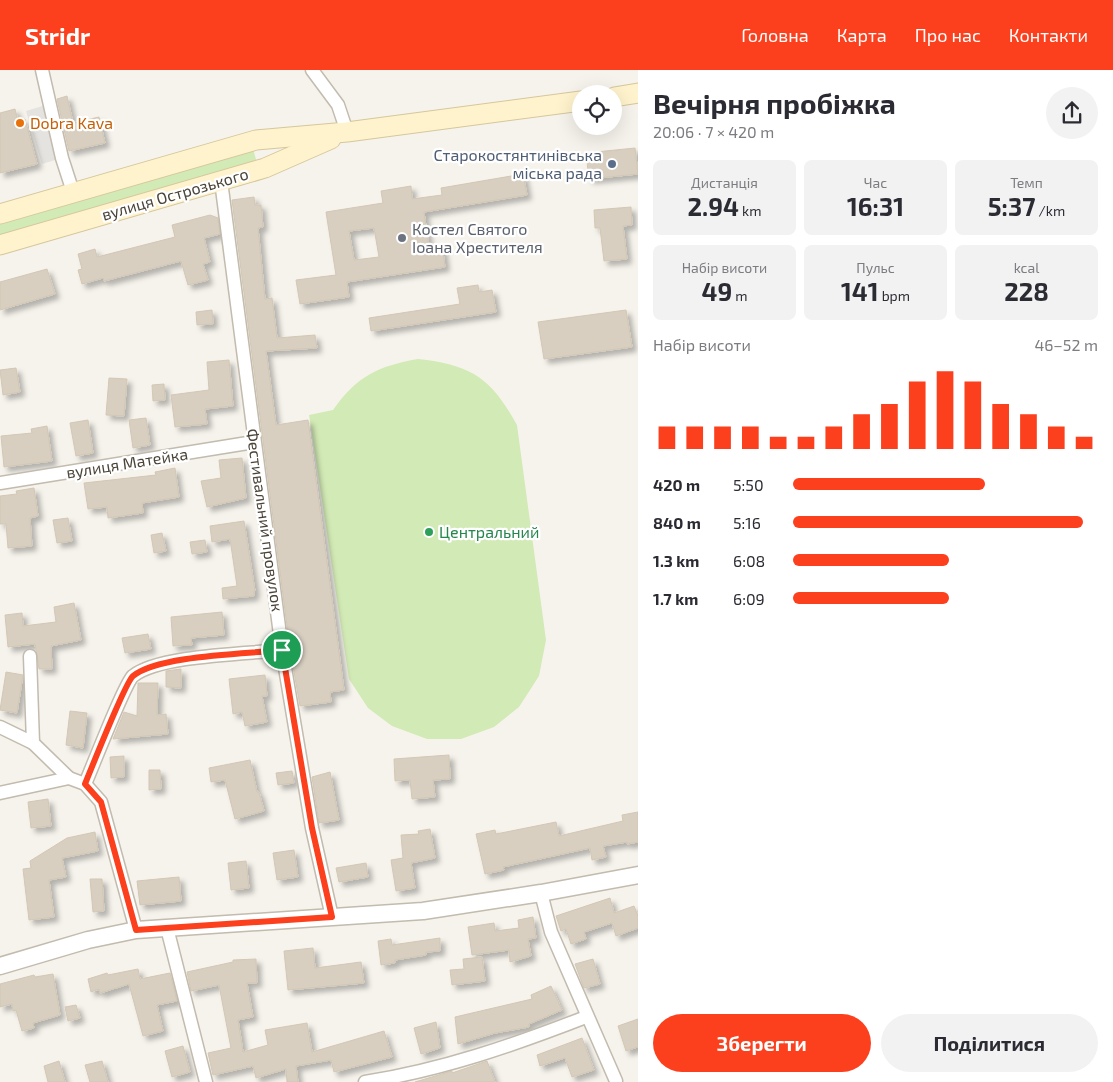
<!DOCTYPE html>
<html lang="uk">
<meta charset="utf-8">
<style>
:root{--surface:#fff;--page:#f2f2f3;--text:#2b2b33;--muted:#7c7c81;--accent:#fc3f1d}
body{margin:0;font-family:"Exo 2",sans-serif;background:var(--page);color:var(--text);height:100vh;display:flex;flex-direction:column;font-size:19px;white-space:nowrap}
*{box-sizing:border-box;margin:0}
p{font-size:16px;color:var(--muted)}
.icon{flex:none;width:28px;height:28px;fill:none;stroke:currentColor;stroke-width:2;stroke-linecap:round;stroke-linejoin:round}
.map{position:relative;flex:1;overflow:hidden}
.sheet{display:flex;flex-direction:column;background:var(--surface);width:475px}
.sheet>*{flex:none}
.controls{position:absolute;left:572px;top:15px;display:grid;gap:10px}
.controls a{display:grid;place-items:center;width:50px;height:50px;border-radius:50%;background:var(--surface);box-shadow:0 5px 20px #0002;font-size:25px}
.pin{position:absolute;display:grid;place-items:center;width:42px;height:42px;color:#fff;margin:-21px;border:2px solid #fff;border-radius:50%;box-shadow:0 1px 5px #0007}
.round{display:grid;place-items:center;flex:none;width:52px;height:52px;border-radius:26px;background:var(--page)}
.head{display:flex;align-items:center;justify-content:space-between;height:85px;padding:0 15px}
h1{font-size:28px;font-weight:700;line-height:38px}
.figures{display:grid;grid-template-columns:repeat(3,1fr);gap:8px;height:85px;padding:5px 15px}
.figures div{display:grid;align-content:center;border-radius:8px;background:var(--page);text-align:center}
.figures b{font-size:25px;font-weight:700}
.figures small{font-size:14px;font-weight:400}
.figures p{font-size:14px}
.chart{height:140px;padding:10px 15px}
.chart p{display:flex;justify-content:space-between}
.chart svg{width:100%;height:90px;margin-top:5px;stroke:var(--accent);stroke-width:6}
.action{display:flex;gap:10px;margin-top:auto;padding:10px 15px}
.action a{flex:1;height:58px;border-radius:30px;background:var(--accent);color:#fff;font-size:20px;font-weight:700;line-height:58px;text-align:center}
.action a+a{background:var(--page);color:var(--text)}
ul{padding:0 15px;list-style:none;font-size:16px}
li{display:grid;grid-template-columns:80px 60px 1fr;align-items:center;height:38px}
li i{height:12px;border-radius:6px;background:var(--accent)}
header{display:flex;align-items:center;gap:30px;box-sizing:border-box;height:70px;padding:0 25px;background:var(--accent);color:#fff}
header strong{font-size:24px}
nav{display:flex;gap:28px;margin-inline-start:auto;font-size:18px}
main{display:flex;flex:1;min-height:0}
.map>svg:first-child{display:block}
</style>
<header>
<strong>Stridr</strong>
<nav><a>Головна</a><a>Карта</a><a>Про нас</a><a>Контакти</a></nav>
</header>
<main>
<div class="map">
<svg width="638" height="1012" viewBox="0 0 638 1012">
<defs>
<filter id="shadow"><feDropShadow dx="4.5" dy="4.5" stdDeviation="2.5" flood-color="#0004"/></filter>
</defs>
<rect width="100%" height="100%" fill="#f6f3ec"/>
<g fill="#d2eab5">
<polygon points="252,75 257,93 0,168 0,150"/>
<path d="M418,289C472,295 491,308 517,355L546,570L539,606L519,637L494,657L461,669H427L392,656L368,638L349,609L309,345L333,340C357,306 378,296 418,289Z"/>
</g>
<polygon fill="#e5e3e0" points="49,34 62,88 42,94 26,41"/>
<g fill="#d8cfc1" stroke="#d3c7b4" fill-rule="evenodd" filter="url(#shadow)">
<polygon points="67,26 73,53 99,47 105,73 69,81 57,29"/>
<polygon points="15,39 18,51 25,49 37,94 0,103 0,43"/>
<polygon points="635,78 638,104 589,109 586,83"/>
<path d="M523,104L527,125L424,142L429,177L442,175L445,197L347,212L349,227L300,234L296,210L336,205L326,142L383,133L381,121L411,116L412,129L442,125L441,118ZM374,158L379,187L354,190L349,161Z"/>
<polygon points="254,127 255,135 261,135 263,157 258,158 265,229 272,228 277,268 315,265 317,278 266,281 276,355 308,350 344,620 330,622 331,632 300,636 290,579 232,130"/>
<polygon points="631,137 632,155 623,156 627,189 604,191 600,158 595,158 594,140"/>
<polygon points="210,145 218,148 220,164 204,168 210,192 203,194 208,210 188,215 181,191 104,211 103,208 82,214 78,200 82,199 78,184 95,179 97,187 175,167 172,155"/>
<polygon points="47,199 55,224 0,240 0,212"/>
<polygon points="478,215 479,222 492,220 496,242 371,261 369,248 460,234 457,218"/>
<polygon points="212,240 213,254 197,255 196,242"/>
<polygon points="626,240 632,277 544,289 538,252"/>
<polygon points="229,290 233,336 205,339 207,354 175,357 171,325 209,320 207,292"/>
<polygon points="16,298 20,322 3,325 0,300"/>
<polygon points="109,308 127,309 124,346 106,345"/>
<polygon points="164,314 165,330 153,331 152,315"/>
<polygon points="146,348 150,375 133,378 129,350"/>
<polygon points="88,350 93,383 76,386 70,353"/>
<polygon points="47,356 52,391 4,397 1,366 32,363 31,359"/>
<polygon points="242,388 246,428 207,437 201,411 221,408 219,390"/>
<polygon points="175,398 179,427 142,433 143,443 108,448 107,437 88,439 84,413 156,405 155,402"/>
<polygon points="34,418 38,446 30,448 32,476 8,478 6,454 0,454 0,426 17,424 16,421"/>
<polygon points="68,448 72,471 57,473 53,450"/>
<polygon points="244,451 255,521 254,521 254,526 223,529 222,518 237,516 230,469 212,472 210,456"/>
<polygon points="162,463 166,481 154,483 151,465"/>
<polygon points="205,470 207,482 192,484 190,472"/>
<polygon points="74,533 81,570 51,576 52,599 39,599 35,574 8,577 5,545 22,543 23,556 56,552 54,537"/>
<polygon points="222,542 224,565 191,568 192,575 173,576 171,547"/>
<polygon points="148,564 151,579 125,583 122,568"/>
<polygon points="181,599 181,618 166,617 166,601"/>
<polygon points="6,602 23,605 17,643 0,640"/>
<polygon points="265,605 267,626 262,626 267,652 245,656 242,642 233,644 229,609"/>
<polygon points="138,613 158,613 157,645 166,644 168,664 113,669 124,642 137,646"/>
<polygon points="70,641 87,643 83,678 66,675"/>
<polygon points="449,685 450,709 433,710 435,727 412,729 410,710 395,711 394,689"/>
<polygon points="124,686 124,707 111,708 110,687"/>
<polygon points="250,690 257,722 259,722 264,741 235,749 225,710 211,712 209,698"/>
<polygon points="149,700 160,700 161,719 149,720"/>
<polygon points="292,701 294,713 278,715 276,703"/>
<polygon points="330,702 339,750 319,753 312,707"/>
<polygon points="48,729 51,756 31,758 28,732"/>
<polygon points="638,742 638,772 627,774 627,772 603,776 606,787 592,790 590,778 503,797 504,800 485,804 476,764 495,760 496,764 556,752 559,766 623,751 622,745"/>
<polygon points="430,759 435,788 411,793 415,818 396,821 391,790 403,788 401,765 419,764 418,761"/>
<polygon points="95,762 98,781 62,788 66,807 49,810 54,847 29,850 23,799 31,798 30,791 67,768"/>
<polygon points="294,780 298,807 277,810 273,783"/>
<polygon points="246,791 249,818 231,820 228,793"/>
<polygon points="366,793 368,807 339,812 336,798"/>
<polygon points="179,807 181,831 140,835 137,811"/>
<polygon points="90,809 102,809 104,841 93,842"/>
<polygon points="610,828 614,843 634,836 638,846 638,858 616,866 612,853 584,862 586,869 571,874 566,859 561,861 556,846"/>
<polygon points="533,847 536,868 528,869 531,886 510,892 509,880 472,885 468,857 494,853 495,861 519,858 518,850"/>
<polygon points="440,868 440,881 426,882 426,885 395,890 395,893 381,895 378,871 391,869 392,875"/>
<polygon points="313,878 315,898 361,892 364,913 288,920 284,881"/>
<polygon points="482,887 485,911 452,915 450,900 464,899 463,889"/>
<polygon points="256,889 257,913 247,913 253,947 238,950 243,982 268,975 265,960 307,953 312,982 384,961 392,987 334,1002 331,990 296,996 298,1012 287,1012 286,999 256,1008 253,996 213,1005 208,983 231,978 219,915 191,921 187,902 233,892 233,890"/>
<polygon points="593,889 600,914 584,918 575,894"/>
<polygon points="138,899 140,909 170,903 177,931 157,935 163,961 143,966 129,914 100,923 99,919 91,922 88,909 107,903 108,905"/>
<polygon points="53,904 60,945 33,953 34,958 22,961 16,940 13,941 12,934 0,937 0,914 34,905 35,907"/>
<polygon points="551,916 562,940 529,954 529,957 495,963 458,974 455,947 532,929 531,925"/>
<polygon points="76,935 80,948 68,951 65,937"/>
<polygon points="638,949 638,977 626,981 618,956"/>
<polygon points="436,952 440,978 421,984 414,958"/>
<polygon points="582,968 594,1000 572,1007 565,988 540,996 537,985"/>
<polygon points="183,976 190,1002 172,1007 165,981"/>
<polygon points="59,991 65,1012 48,1012 44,996"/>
<polygon points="102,991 108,1012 90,1012 85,995"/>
<polygon points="487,991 495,1012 415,1012 452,1001 452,1003"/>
</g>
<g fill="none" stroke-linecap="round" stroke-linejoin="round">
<defs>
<g id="minor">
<polyline points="42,0 62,88 73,122"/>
<polyline points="312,0 338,35 347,62"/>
<polyline points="221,111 282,580 312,758 332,847"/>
<polyline points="0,413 254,372"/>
<polyline points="0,657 33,673 30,586"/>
<polyline points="33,673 69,708"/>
<path d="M85,714C92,698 125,613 133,606C159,585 247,584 282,580"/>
<polyline points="0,723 69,708 85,714 101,732 136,860"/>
<polyline points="541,823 551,862 616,1011"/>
<polyline points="167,858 206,1012"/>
<path d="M365,1012C442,1000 514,975 586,947"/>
</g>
<polyline id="tertiary" points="0,896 88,870 136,860 423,841 541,823 638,805"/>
<g id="secondary">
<polyline points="614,27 638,23"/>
<polyline points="0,144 256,70 347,62 581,31"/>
<polyline points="0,175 265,98 331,69"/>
</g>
</defs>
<use href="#minor" stroke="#c2bbae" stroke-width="15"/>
<use href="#tertiary" stroke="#c2bbae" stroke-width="19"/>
<use href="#secondary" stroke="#d6c79b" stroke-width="21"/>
<use href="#minor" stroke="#fff" stroke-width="12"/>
<use href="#tertiary" stroke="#fff" stroke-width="16"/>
<use href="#secondary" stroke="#fff3cd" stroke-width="19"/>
</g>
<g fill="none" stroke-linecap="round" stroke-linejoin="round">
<defs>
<path id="route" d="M282,580L312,758L332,847L136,860L101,732L85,714C92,697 125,613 133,606C158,585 247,584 282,580Z"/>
</defs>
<use href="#route" stroke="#fff" stroke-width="10"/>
<use href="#route" stroke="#fc3f1d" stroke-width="6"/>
</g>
<circle fill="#e8710a" stroke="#fff" stroke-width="2" cx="20" cy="53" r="5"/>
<circle fill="#5c6f8a" stroke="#fff" stroke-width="2" cx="612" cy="94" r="5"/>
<circle fill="#6b7280" stroke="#fff" stroke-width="2" cx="402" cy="168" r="5"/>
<circle fill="#2e9e5b" stroke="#fff" stroke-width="2" cx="429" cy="462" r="5"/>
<g text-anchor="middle" stroke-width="4.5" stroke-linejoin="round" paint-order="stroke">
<g font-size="16" fill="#c56008" stroke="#fff" text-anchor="start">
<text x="30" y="59">Dobra Kava</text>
</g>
<g font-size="16" fill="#4e5e75" stroke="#fff" text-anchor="end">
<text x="602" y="91">Старокостянтинівська<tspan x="602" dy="18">міська рада</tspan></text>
</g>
<g font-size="16" fill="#4b4439" stroke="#fff">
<text transform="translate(175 124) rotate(-16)" y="6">вулиця Острозького</text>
<text transform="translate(127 393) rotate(-9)" y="6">вулиця Матейка</text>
<text transform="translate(265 450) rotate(82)" y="6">Фестивальний провулок</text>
</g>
<g font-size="16" fill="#5b616d" stroke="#fff" text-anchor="start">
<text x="412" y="165">Костел Святого<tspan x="412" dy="18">Іоана Хрестителя</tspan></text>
</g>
<g font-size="16" fill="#27864d" stroke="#fff" text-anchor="start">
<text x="439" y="468">Центральний</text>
</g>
</g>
</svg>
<div class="controls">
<a><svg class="icon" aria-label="locate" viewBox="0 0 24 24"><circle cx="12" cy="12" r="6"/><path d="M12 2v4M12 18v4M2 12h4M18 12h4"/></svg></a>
</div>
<div class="pin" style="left:282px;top:580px;background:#1e9e55"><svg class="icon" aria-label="arrive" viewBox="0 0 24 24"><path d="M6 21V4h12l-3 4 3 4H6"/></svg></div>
</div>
<section class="sheet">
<div class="head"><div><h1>Вечірня пробіжка</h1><p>20:06 · 7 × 420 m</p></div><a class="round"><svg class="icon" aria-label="share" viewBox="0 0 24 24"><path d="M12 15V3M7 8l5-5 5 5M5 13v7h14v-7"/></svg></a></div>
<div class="figures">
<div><p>Дистанція</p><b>2.94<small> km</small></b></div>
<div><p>Час</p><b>16:31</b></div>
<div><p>Темп</p><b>5:37<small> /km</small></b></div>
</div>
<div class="figures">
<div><p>Набір висоти</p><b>49<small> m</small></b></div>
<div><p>Пульс</p><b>141<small> bpm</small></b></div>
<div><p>kcal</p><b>228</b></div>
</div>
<div class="chart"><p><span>Набір висоти</span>46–52 m</p>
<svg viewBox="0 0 160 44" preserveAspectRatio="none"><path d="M5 44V33M15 44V33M25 44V33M35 44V33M45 44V38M55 44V38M65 44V33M75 44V27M85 44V22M95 44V11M105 44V6M115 44V11M125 44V22M135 44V27M145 44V33M155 44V38"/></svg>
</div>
<ul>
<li><b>420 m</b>5:50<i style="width:63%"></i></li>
<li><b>840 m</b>5:16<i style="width:95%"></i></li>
<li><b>1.3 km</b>6:08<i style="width:51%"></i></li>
<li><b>1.7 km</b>6:09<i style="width:51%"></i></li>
</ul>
<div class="action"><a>Зберегти</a><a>Поділитися</a></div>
</section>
</main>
